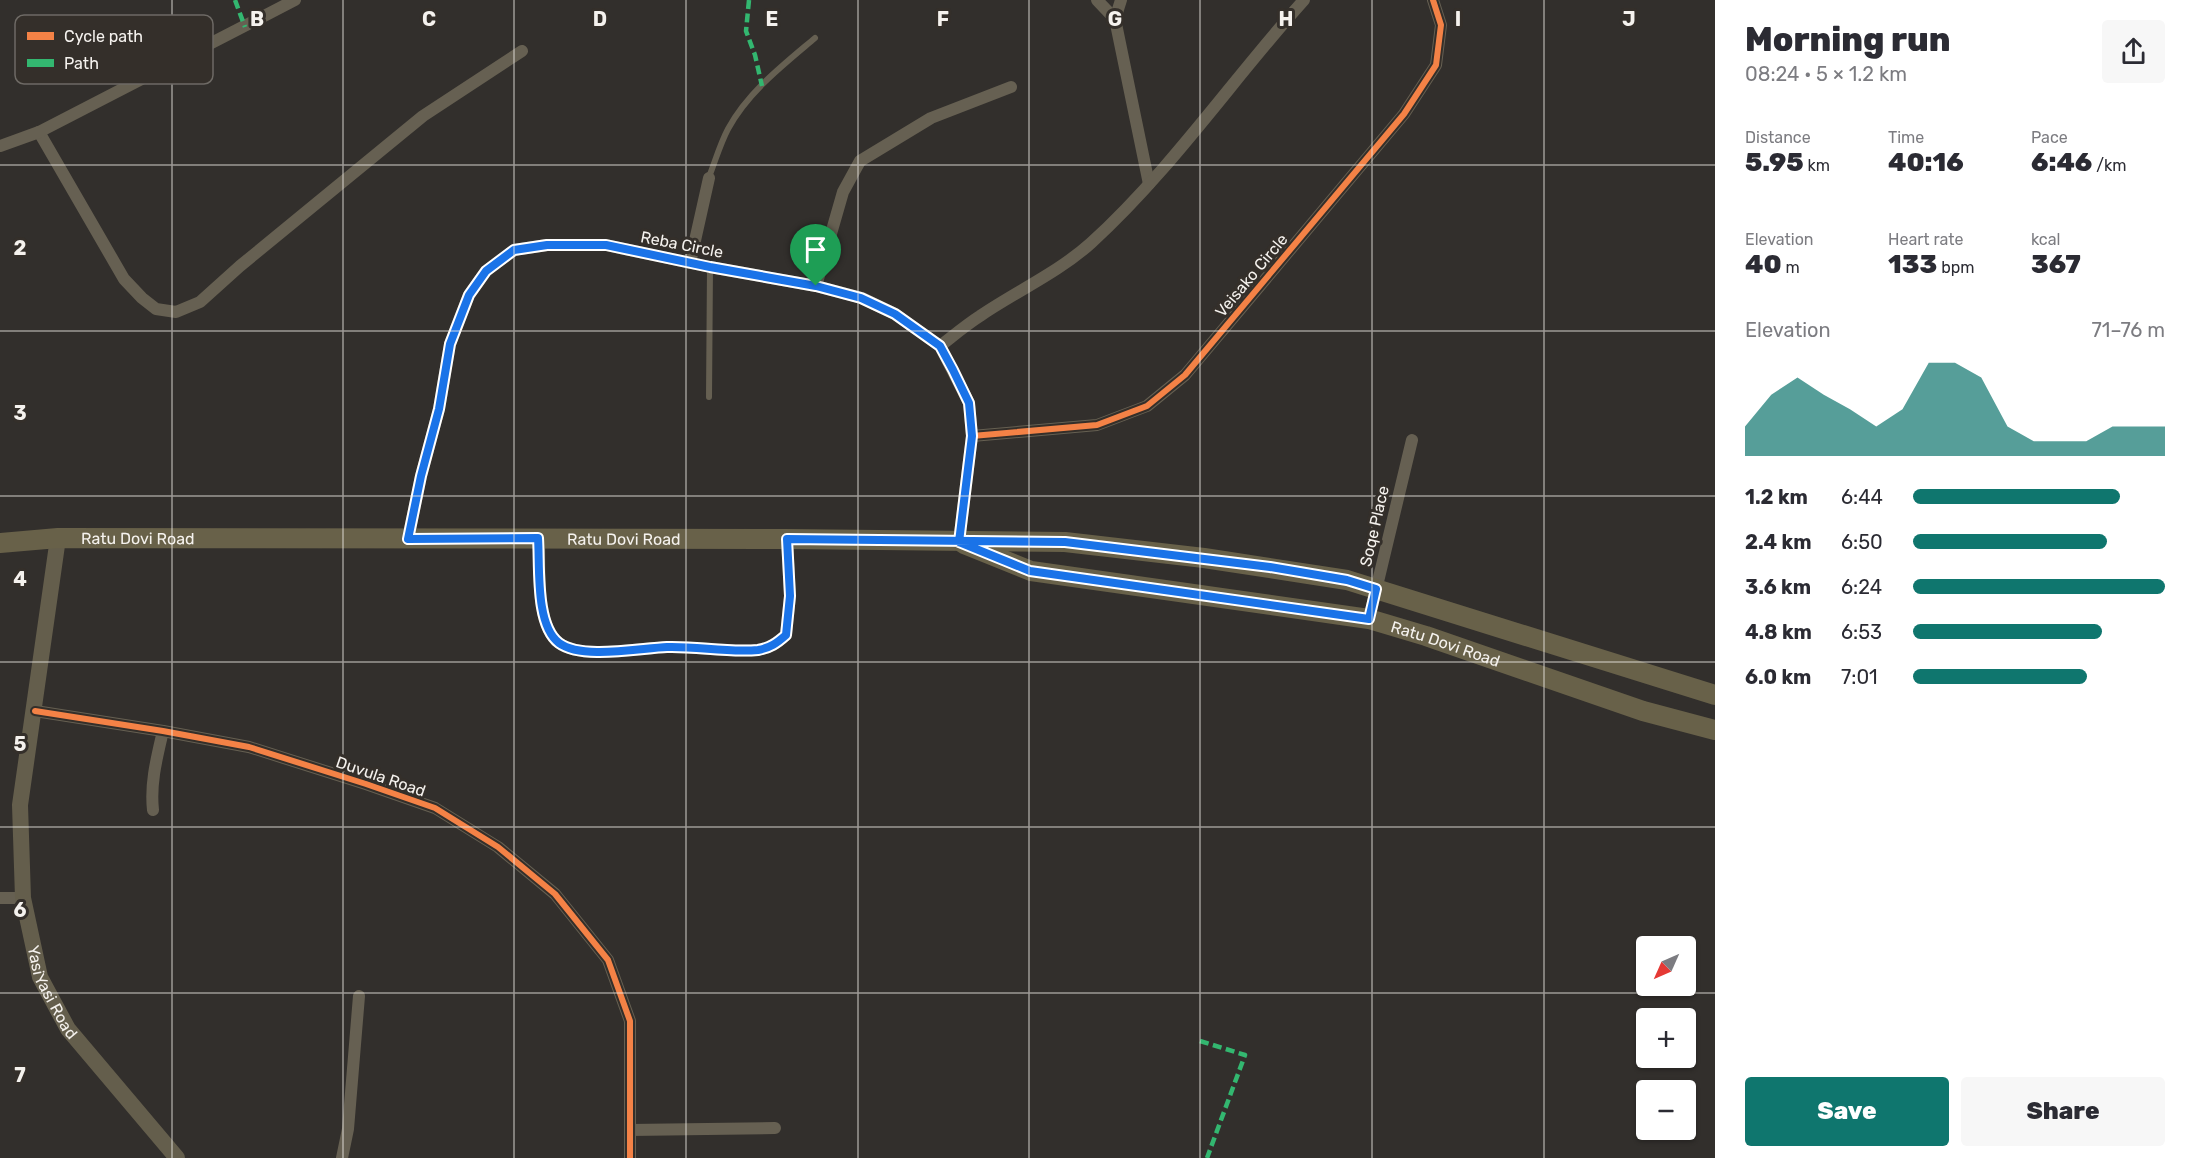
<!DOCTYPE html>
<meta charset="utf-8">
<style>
:root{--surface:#fff;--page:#f7f7f7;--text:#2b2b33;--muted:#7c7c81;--accent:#0f766e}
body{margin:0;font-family:Rubik,sans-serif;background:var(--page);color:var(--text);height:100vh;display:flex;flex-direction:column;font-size:22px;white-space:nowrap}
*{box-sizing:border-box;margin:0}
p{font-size:20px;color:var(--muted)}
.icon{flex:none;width:33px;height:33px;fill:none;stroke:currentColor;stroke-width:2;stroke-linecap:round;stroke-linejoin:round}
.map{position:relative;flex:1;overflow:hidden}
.drawer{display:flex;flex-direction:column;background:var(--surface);width:480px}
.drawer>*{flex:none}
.needle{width:39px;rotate:225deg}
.fabs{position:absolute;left:1636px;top:936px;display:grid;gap:12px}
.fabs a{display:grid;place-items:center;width:60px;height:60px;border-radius:6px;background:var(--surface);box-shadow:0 2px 4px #0004;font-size:30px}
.pin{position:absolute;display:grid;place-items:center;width:51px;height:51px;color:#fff;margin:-62px -26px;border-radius:50% 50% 50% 0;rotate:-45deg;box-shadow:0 0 6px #0007}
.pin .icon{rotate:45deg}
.round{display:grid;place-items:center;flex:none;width:63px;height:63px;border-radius:6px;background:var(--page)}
.headline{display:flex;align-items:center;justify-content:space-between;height:102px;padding:0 30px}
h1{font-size:33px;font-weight:800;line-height:45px}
.stats{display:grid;grid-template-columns:repeat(3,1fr);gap:9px;height:102px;padding:6px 30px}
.stats div{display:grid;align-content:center}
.stats b{font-size:26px;font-weight:800}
.stats small{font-size:16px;font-weight:400}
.stats p{font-size:16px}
.chart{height:168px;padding:12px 30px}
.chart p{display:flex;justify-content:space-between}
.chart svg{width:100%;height:108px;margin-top:6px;fill:var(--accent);opacity:.7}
.cta{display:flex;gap:12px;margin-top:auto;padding:12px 30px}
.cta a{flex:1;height:69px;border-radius:6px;background:var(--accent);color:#fff;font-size:24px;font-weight:800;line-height:69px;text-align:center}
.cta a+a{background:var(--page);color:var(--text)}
ul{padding:0 30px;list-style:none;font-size:20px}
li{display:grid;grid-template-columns:96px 72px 1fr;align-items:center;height:45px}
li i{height:15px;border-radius:8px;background:var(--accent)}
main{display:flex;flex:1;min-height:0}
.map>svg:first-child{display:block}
</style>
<main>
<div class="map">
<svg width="1715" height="1158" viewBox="0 0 1715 1158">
<rect width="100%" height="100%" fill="#322f2c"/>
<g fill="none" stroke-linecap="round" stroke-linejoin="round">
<g stroke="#666052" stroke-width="6">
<path d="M709,177C715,162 720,144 728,129C748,92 783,65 815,38"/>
<polyline points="709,397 710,267"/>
</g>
<g stroke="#666052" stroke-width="12">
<polyline points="1097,0 1115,19"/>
<polyline points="1121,0 1115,19 1149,184"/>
<polyline points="39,132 124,279 142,298 156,309 176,312 200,302 240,266 423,116 522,51"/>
<polyline points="0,146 39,132 295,0"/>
<polyline points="690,263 709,178"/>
<polyline points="816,286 843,192 860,161 931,118 1011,87"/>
<path d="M940,346C953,336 966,325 980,316C1015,292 1059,272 1091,243C1171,170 1232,80 1304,0"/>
<polyline points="972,436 1097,425 1147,406 1185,375 1404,114 1436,65 1441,25 1433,0"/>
<path d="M539,538C540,566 535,625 559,643C582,660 640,648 667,647C697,646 728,653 758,650C770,648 777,643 786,635L790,596L787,539"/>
<polyline points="408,539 421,476 439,409 450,344 469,295 486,271 514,250 547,245 606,245 710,267 816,286 862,298 895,314 940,346 969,403 972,436 959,542"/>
<polyline points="1369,619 1412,440"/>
<polyline points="35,711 163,731 249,747 366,784 435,808 498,847 555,894 608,960 630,1021 630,1158"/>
<path d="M153,810C150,783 157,757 163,731"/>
<polyline points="0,898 23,898"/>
<polyline points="630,1130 775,1128"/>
<polyline points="342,1158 348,1129 359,996"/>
</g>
<path stroke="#645e4c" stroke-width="16" id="s1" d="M58,538L20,805L23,898L40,977L68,1029L177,1158"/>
<g stroke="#686149" stroke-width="20">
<path id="s2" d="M0,543L58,538L787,539L1065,542L1204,558L1347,580L1715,695"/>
<path id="s3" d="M964,544L1031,571L1369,619L1426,636L1643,711L1715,730"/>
</g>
<g stroke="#33b770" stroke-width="4.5" stroke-dasharray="9 4.5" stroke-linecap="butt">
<polyline points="235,0 245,27"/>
<polyline points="749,0 746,31 755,55 762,86"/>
<polyline points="1200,1041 1245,1055 1207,1158"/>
</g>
<defs>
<g id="cycleway">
<polyline points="972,436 1097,425 1147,406 1185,375 1404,114 1436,65 1441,25 1433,0"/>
<polyline points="408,539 421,476 439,409 450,344 469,295 486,271 514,250 547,245 606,245 710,267 816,286 862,298 895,314 940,346 969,403 972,436 959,542"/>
<polyline points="35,711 163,731 249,747 366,784 435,808 498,847 555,894 608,960 630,1021 630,1158"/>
</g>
</defs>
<use href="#cycleway" stroke="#342f2a" stroke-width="10"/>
<use href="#cycleway" stroke="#f48246" stroke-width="6"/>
</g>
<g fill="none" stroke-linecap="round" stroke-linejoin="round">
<defs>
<path id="route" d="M816,286L710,267L606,245H547L514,250L486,271L469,295L450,344L439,409L421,476L408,539L538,538C540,566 535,625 559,643C582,660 640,648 667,647C697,646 728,653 758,650C770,648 777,643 786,635L790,596L787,539L1065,542L1270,567L1347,580L1376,589L1369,619L1030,571L959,542L972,436L969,403L953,370L940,346L895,314L861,298L816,286"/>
</defs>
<use href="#route" stroke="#fff" stroke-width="12"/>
<use href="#route" stroke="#1a73e8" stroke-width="8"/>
</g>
<path fill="none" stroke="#f5f2ee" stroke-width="1.5" stroke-opacity="0.55" d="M172,0V1158M343,0V1158M514,0V1158M686,0V1158M858,0V1158M1029,0V1158M1200,0V1158M1372,0V1158M1544,0V1158M0,165H1715M0,331H1715M0,496H1715M0,662H1715M0,827H1715M0,993H1715"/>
<g text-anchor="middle" stroke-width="6" stroke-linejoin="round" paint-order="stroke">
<g font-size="16" fill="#f5f2ee" stroke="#342f2a">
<text transform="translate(682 244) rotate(11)" y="6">Reba Circle</text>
<text transform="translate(1251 275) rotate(-50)" y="6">Veisako Circle</text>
<text transform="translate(1374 526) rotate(-77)" y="6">Soqe Place</text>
<text dy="6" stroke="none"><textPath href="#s2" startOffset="138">Ratu Dovi Road</textPath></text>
<text dy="6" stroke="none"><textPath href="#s2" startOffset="624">Ratu Dovi Road</textPath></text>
<text dy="6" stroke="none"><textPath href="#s3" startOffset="494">Ratu Dovi Road</textPath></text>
<text transform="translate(381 776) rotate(19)" y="6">Duvula Road</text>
<text dy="6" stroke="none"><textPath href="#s1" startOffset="462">YasiYasi Road</textPath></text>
</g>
</g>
<rect x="15" y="15" width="198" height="69" rx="9" fill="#342f2a" stroke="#6e6a65" stroke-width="1.5"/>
<rect x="27" y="32" width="27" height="8" fill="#f48246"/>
<rect x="27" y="59" width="27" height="8" fill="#33b770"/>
<g font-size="16" fill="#f5f2ee">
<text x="64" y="42">Cycle path</text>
<text x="64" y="69">Path</text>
</g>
<g font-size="20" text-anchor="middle" font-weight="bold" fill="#f5f2ee" stroke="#342f2a" stroke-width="6" stroke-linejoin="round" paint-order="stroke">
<text x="257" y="26">B</text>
<text x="429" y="26">C</text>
<text x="600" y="26">D</text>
<text x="772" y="26">E</text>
<text x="943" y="26">F</text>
<text x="1115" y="26">G</text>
<text x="1286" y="26">H</text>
<text x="1458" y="26">I</text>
<text x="1629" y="26">J</text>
<text x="20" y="255">2</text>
<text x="20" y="420">3</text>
<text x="20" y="586">4</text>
<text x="20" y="751">5</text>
<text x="20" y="917">6</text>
<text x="20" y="1082">7</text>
</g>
</svg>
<div class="fabs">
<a><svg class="needle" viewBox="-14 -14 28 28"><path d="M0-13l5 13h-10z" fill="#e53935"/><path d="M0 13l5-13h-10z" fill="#7c7c81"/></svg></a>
<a>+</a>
<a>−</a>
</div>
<div class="pin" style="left:816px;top:286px;background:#1e9e55"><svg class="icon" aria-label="arrive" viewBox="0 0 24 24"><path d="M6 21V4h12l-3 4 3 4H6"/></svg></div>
</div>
<section class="drawer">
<div class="headline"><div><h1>Morning run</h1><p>08:24 · 5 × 1.2 km</p></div><a class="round"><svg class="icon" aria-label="share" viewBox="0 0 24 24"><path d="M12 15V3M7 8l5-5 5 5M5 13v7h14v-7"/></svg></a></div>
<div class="stats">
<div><p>Distance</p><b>5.95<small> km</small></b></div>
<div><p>Time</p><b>40:16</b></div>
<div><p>Pace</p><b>6:46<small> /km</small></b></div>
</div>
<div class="stats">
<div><p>Elevation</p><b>40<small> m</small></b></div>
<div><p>Heart rate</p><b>133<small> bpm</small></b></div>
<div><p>kcal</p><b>367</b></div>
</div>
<div class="chart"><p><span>Elevation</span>71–76 m</p>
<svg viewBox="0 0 160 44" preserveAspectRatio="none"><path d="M0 44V32L10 19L20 12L30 19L40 25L50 32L60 25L70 6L80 6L90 12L100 32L110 38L120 38L130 38L140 32L150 32L160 32V44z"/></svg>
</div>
<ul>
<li><b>1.2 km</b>6:44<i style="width:82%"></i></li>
<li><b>2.4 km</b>6:50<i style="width:77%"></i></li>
<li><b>3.6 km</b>6:24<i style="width:100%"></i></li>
<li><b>4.8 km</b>6:53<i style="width:75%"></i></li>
<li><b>6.0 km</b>7:01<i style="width:69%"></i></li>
</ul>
<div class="cta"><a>Save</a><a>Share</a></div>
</section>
</main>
